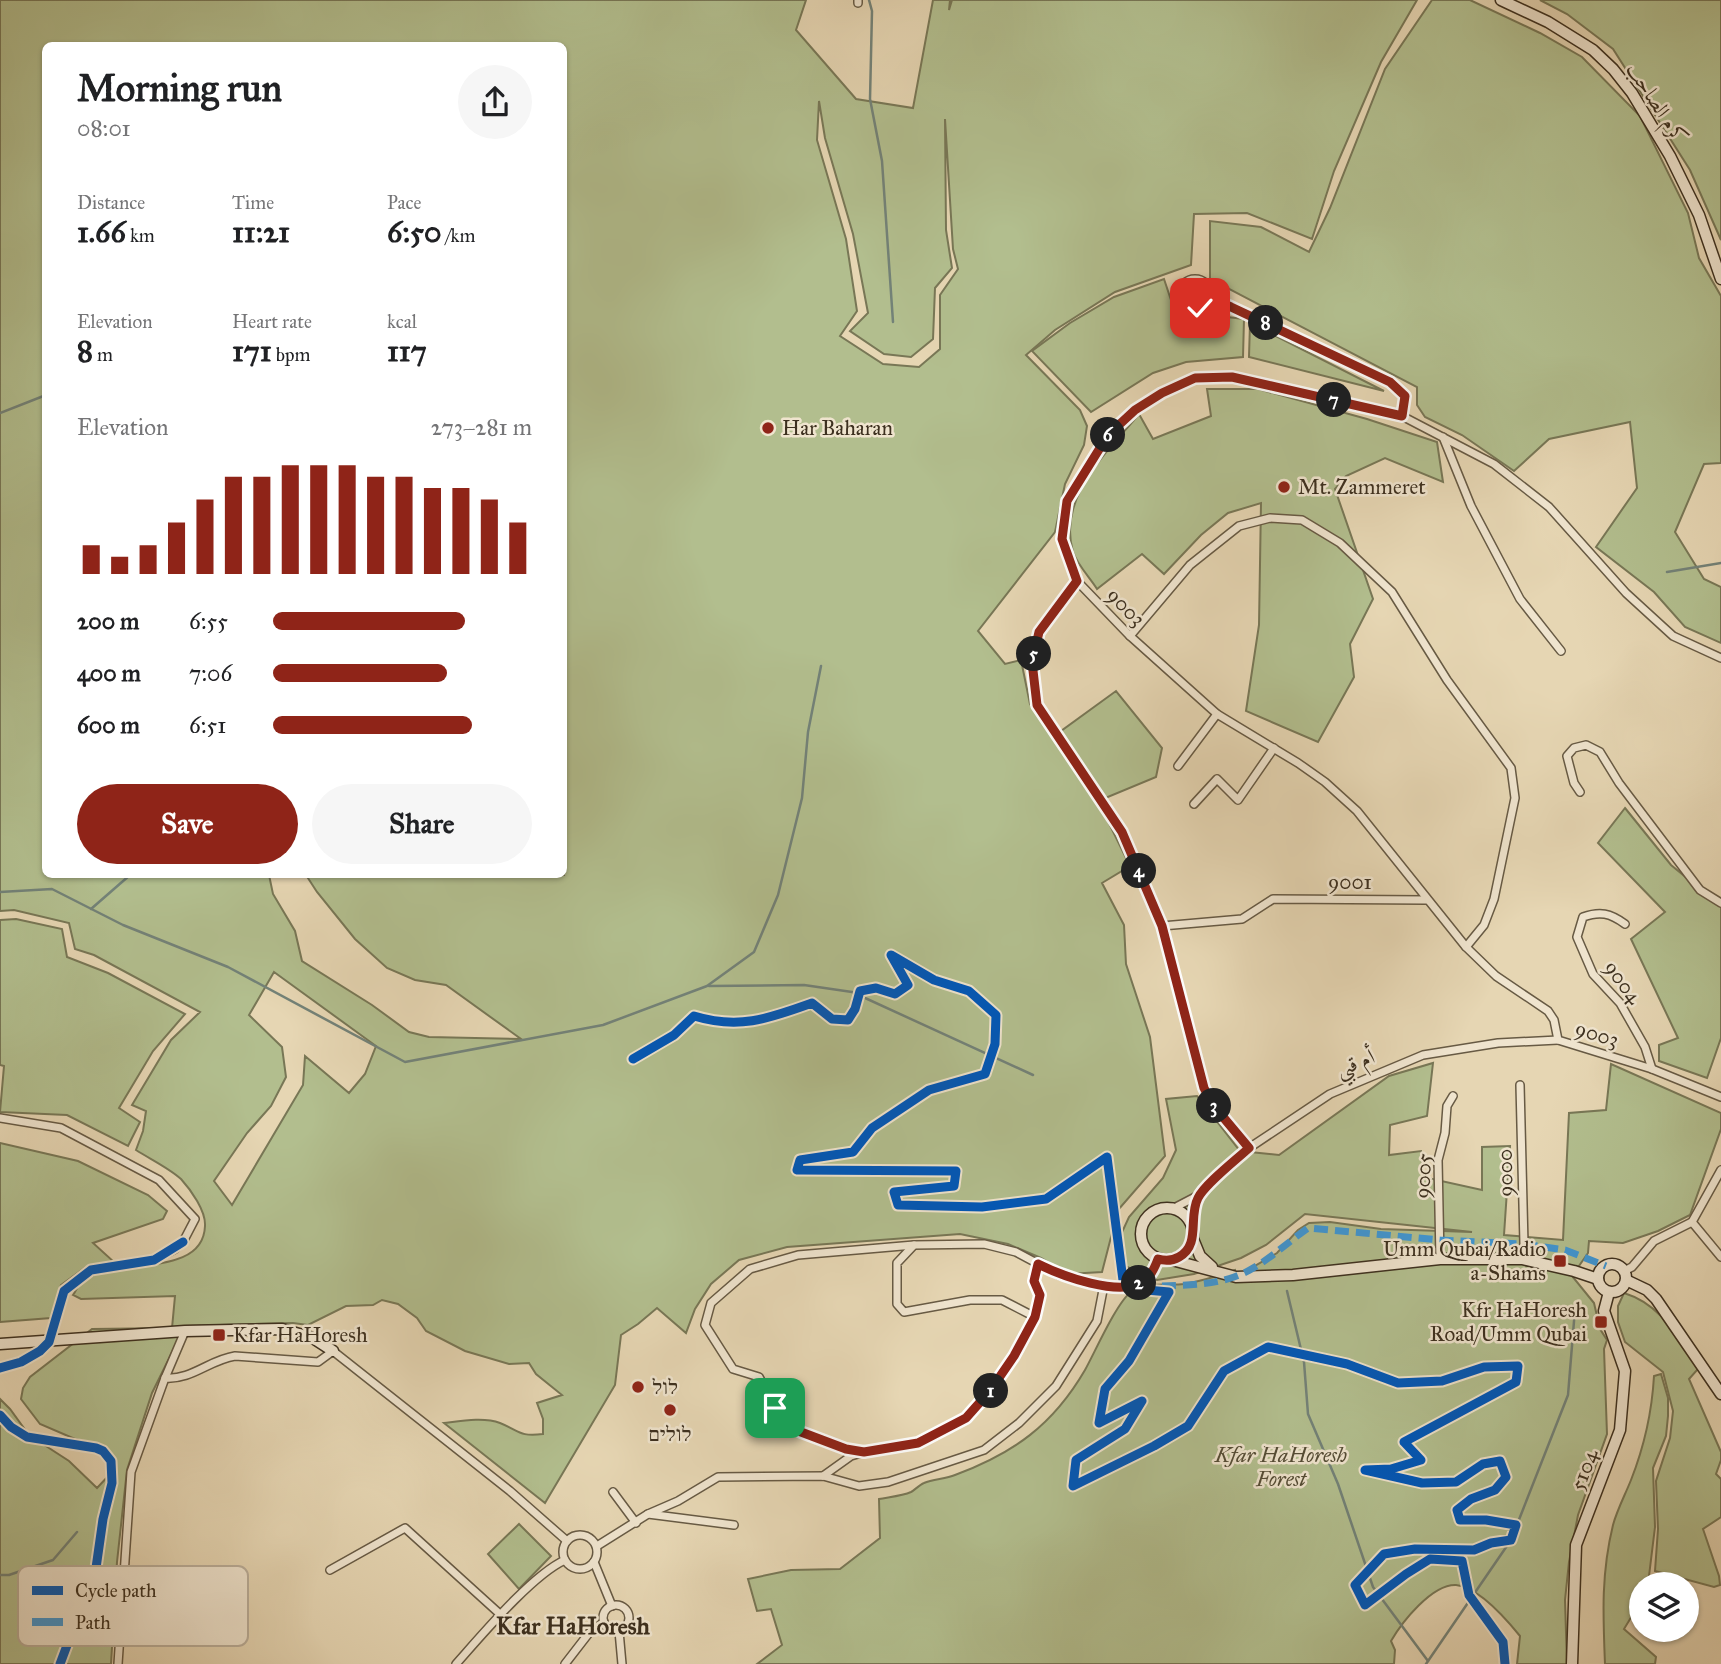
<!DOCTYPE html>
<meta charset="utf-8">
<style>
:root{--surface:#fff;--page:#f6f6f6;--text:#202124;--muted:#757577;--accent:#8f2418}
body{margin:0;font-family:"IM FELL Great Primer",Amiri,"Frank Ruhl Libre",serif;background:var(--page);color:var(--text);height:100vh;display:flex;flex-direction:column;font-size:26px;white-space:nowrap}
*{box-sizing:border-box;margin:0}
p{font-size:23px;color:var(--muted)}
.icon{flex:none;width:38px;height:38px;fill:none;stroke:currentColor;stroke-width:2;stroke-linecap:round;stroke-linejoin:round}
.map{position:relative;flex:1;overflow:hidden}
.side{position:absolute;left:42px;top:42px;width:525px;height:836px;display:flex;flex-direction:column;background:var(--surface);border-radius:10px;box-shadow:0 2px 5px #0004}
.side>*{flex:none}
.tools{position:absolute;left:1629px;top:1572px;display:grid;gap:14px}
.tools a{display:grid;place-items:center;width:70px;height:70px;border-radius:50%;background:var(--surface);box-shadow:0 2px 5px #0004;font-size:35px}
.pin{position:absolute;display:grid;place-items:center;width:60px;height:60px;color:#fff;margin:-30px;border-radius:14px;box-shadow:0 4px 10px #0006}
.km{position:absolute;width:35px;height:35px;margin:-18px;border-radius:50%;background:#222;color:#fff;font-size:19px;line-height:35px;text-align:center}
.round{display:grid;place-items:center;flex:none;width:74px;height:74px;border-radius:37px;background:var(--page)}
.head{display:flex;align-items:center;justify-content:space-between;height:119px;padding:0 35px}
h1{font-size:38px;font-weight:800;line-height:52px}
.figures{display:grid;grid-template-columns:repeat(3,1fr);gap:10px;height:119px;padding:7px 35px}
.figures div{display:grid;align-content:center}
.figures b{font-size:30px;font-weight:800}
.figures small{font-size:19px;font-weight:400}
.figures p{font-size:19px}
.chart{height:196px;padding:14px 35px}
.chart p{display:flex;justify-content:space-between}
.chart svg{width:100%;height:126px;margin-top:7px;stroke:var(--accent);stroke-width:6}
.button{display:flex;gap:14px;margin-top:auto;padding:14px 35px}
.button a{flex:1;height:80px;border-radius:42px;background:var(--accent);color:#fff;font-size:28px;font-weight:800;line-height:80px;text-align:center}
.button a+a{background:var(--page);color:var(--text)}
ul{padding:0 35px;list-style:none;font-size:23px}
li{display:grid;grid-template-columns:112px 84px 1fr;align-items:center;height:52px}
li i{height:18px;border-radius:9px;background:var(--accent)}
.map>svg:first-child{display:block}
</style>
<div class="map">
<svg width="1721" height="1664" viewBox="0 0 1721 1664">
<rect width="100%" height="100%" fill="#e6d6b3"/>
<filter id="stains"><feTurbulence type="fractalNoise" baseFrequency=".00286" numOctaves="4"/><feColorMatrix values="0 0 0 0 .2 0 0 0 0 .09 0 0 0 0 .02 0 0 0 .5 -.17"/></filter>
<radialGradient id="worn" r=".72"><stop offset=".6" stop-color="#630" stop-opacity="0"/><stop offset="1" stop-color="#630" stop-opacity=".3"/></radialGradient>
<g fill="#b2be8e" stroke="#787756" stroke-width="2" fill-rule="evenodd">
<path d="M0,0H806L796,30L856,99L913,108L933,0H950L949,10L952,0H1417L1381,62L1334,171L1312,239L1247,213L1194,214L1191,265L1115,292L1055,330L1026,355L1080,410L1087,426L1084,445L1065,484L1055,532L978,631L1005,664L1021,660L1030,704L1054,736L1116,691L1162,748L1156,777L1098,801L1130,866L1102,883L1124,925L1126,964L1150,1037L1165,1156L1118,1210L1102,1272L1068,1274L1041,1258L1008,1244L960,1234L787,1247L739,1260L711,1284L695,1309L686,1333L657,1308L638,1324L621,1335L615,1385L545,1503L444,1423C461,1421 484,1417 500,1423C520,1431 519,1437 543,1434V1419L537,1403L562,1395L536,1374L529,1363L509,1364L465,1351L426,1331L417,1318L398,1304L382,1300L373,1305L346,1306L308,1325L293,1323L185,1326L152,1393L127,1470L117,1562L111,1664H0V1399L10,1409L29,1435L69,1461L97,1488L113,1471L103,1446L75,1439L40,1424L21,1399L23,1388L30,1377L92,1329L172,1328L175,1296L81,1299L73,1295C76,1291 78,1284 82,1282C111,1256 203,1280 205,1226C206,1211 191,1190 181,1179C169,1168 150,1159 136,1150L143,1131L146,1111L132,1105L171,1040L200,1012L94,955L75,949L69,923L14,910L0,911ZM46,46H564V875H306L317,892L355,939L387,968L415,980L446,985L521,1039L429,1037L409,1032L372,1005L302,961L295,931L273,894L269,875H46ZM819,101L825,138L853,234L868,313L850,331L884,354L911,357L933,339L935,288L952,268L946,230L945,119L953,249L958,269L940,295V349L919,367L883,364L840,336L857,311L846,239L817,140ZM274,972L376,1046L365,1074L349,1093L305,1056L303,1085L232,1205L214,1181L247,1133L271,1106L286,1077L282,1047L249,1015Z"/>
<polygon points="1432,0 1470,0 1540,33 1582,57 1640,116 1688,213 1699,258 1721,296 1721,463 1704,464 1675,532 1704,579 1721,587 1721,643 1685,627 1654,592 1596,547 1637,488 1630,422 1549,439 1514,471 1462,435 1425,417 1417,405 1417,387 1210,279 1210,221 1261,227 1309,252 1330,208 1385,69"/>
<polygon points="1540,0 1721,0 1721,240 1690,170 1613,49 1567,14"/>
<polygon points="1164,279 1177,318 1201,314 1244,319 1243,357 1186,362 1153,373 1091,412 1032,351 1070,323 1114,297"/>
<polygon points="1250,323 1384,391 1249,357"/>
<path d="M1207,389H1258L1367,419L1437,442L1443,482L1385,458L1346,476L1335,489L1373,599L1350,644L1354,677L1318,742L1246,711L1259,625L1261,503L1228,513L1201,535L1164,574L1142,554L1097,589C1090,578 1077,564 1073,552C1057,496 1108,452 1139,414L1153,439L1211,416Z"/>
<polygon points="1625,808 1671,865 1721,906 1721,1038 1707,1078 1659,1061 1659,1045 1678,1038 1631,939 1665,912 1598,843"/>
<polygon points="16,919 62,929 67,957 108,973 185,1014 153,1051 119,1108 140,1122 128,1146 67,1115 0,1112 4,1066 0,1065 0,920"/>
<path d="M1433,1063L1427,1116L1390,1125L1389,1155L1421,1151L1423,1177L1482,1190V1147L1510,1146L1504,1235L1563,1240L1569,1113L1606,1110L1611,1064L1721,1113V1129L1690,1215L1658,1231L1623,1243L1589,1241L1588,1253L1572,1276L1594,1303L1600,1329L1607,1340L1604,1349L1607,1434L1578,1515L1569,1562L1565,1600L1567,1664H1517L1520,1636C1507,1620 1478,1587 1456,1585C1432,1584 1402,1622 1391,1641L1395,1650L1394,1664H757L782,1645L771,1609L757,1611L748,1579L791,1570L840,1569L880,1538L879,1499C889,1497 902,1496 911,1492C915,1490 919,1485 924,1483C933,1479 945,1479 955,1475C1014,1453 1053,1425 1085,1370C1095,1352 1117,1302 1131,1292C1146,1281 1167,1286 1184,1284C1202,1281 1218,1276 1235,1270L1236,1277L1277,1253L1298,1230L1309,1223L1330,1222L1381,1229L1472,1232L1305,1214L1266,1245L1241,1258L1194,1274L1157,1280L1125,1266L1117,1243L1129,1217L1163,1178L1176,1150L1166,1099L1197,1096L1240,1151L1279,1155L1389,1076Z"/>
<polygon points="0,1143 78,1161 148,1195 167,1211 163,1219 93,1243 114,1262 86,1267 61,1285 51,1318 0,1322"/>
<path d="M1624,1293C1663,1305 1676,1337 1698,1369L1689,1379L1721,1452V1460L1716,1474L1721,1479V1517L1703,1529L1719,1576L1720,1585L1714,1587L1655,1571L1658,1529L1656,1481L1670,1438L1673,1411L1663,1372L1625,1342L1618,1322V1306Z"/>
<path d="M1661,1374L1668,1398V1416L1666,1436L1653,1468L1655,1527L1648,1584H1642L1641,1601L1624,1629L1656,1657L1655,1664H1605C1603,1615 1601,1574 1613,1525C1617,1510 1625,1495 1631,1480C1644,1447 1652,1411 1654,1376Z"/>
<polygon points="519,1524 551,1556 519,1589 488,1554"/>
</g>
<g fill="none" stroke-linecap="round" stroke-linejoin="round">
<g stroke="#738278" stroke-width="2.5">
<polyline points="869,0 872,11 870,99 882,161 893,322"/>
<polyline points="0,413 46,395"/>
<polyline points="1667,572 1721,563"/>
<polyline points="0,892 52,889 123,925 228,967 405,1062 603,1025 707,986 754,952 778,895 802,798 808,732 821,666"/>
<polyline points="91,909 130,875"/>
<polyline points="709,986 804,985 852,992 1033,1075"/>
<polyline points="1287,1291 1304,1362 1308,1414 1338,1484 1373,1587 1428,1661"/>
<polyline points="0,1575 9,1575 53,1560 77,1532"/>
<polyline points="1426,1664 1511,1540 1568,1395 1575,1309"/>
</g>
<defs>
<g id="street">
<polyline points="858,3 858,0"/>
<circle cx="1195" cy="294" r="15"/>
<polyline points="1210,298 1390,382 1405,396 1402,416"/>
<polyline points="1443,437 1471,506 1520,599 1561,651"/>
<polyline points="1077,581 1039,632 1032,662 1037,705 1122,832 1162,926 1204,1088 1213,1105 1249,1148"/>
<polyline points="1130,636 1190,565 1239,526 1270,518 1302,520 1340,543 1392,592 1447,680 1511,768 1515,798 1494,899 1484,925 1466,947"/>
<polyline points="1721,658 1673,636 1626,593 1549,507 1494,464 1402,416 1232,377 1195,378 1162,393 1135,410 1108,435 1067,501 1061,539 1077,581 1130,636 1217,714 1298,763 1325,782 1357,811 1466,947 1496,976 1548,1011 1554,1020 1558,1040 1652,1069 1721,1097"/>
<polyline points="1178,766 1217,714"/>
<polyline points="1580,792 1574,783 1567,756 1574,748 1586,745 1600,752 1619,783 1700,890 1721,903"/>
<polyline points="1194,804 1217,779 1238,800 1274,748"/>
<path d="M1625,924C1610,913 1600,911 1583,917L1577,937L1593,974L1620,1003L1645,1047L1652,1069"/>
<polyline points="1162,926 1242,919 1273,899 1426,900"/>
<polyline points="1520,1085 1524,1244 1522,1259"/>
<polyline points="0,1118 61,1128 159,1180 195,1219 183,1242 175,1249 154,1260 91,1270 64,1291 49,1342"/>
<polyline points="1165,1208 1176,1207 1199,1195 1249,1148 1330,1094 1423,1055 1498,1043 1558,1040"/>
<polyline points="1692,1222 1721,1257"/>
<polyline points="1192,1228 1194,1208 1199,1196"/>
<polyline points="1440,1259 1438,1160 1445,1133 1447,1106 1453,1096"/>
<polyline points="1038,1264 1034,1281 1040,1295 1035,1317 1002,1300 970,1300 904,1312 897,1304 897,1263 914,1245 984,1244 1016,1252 1059,1275 1104,1285"/>
<polyline points="1624,1271 1632,1267 1654,1241 1692,1222 1721,1170"/>
<path d="M165,1378C192,1380 209,1360 235,1356L318,1362L333,1351L510,1491L567,1541"/>
<path d="M864,1452C832,1447 793,1435 774,1406C768,1397 764,1386 759,1377L733,1369L705,1325L711,1303L750,1269L798,1255L914,1245"/>
<polyline points="823,1476 851,1456 875,1449 918,1443 966,1418 990,1391 1015,1356 1035,1317"/>
<polyline points="613,1492 636,1523"/>
<path d="M648,1514L678,1501L718,1477L823,1476L859,1486L888,1482L984,1450L1019,1423L1056,1386L1097,1321L1104,1285C1132,1289 1146,1286 1158,1259"/>
<circle cx="580" cy="1552" r="17"/>
<polyline points="597,1546 648,1514 734,1525"/>
<polyline points="594,1562 612,1606"/>
<polyline points="330,1570 405,1528 501,1615"/>
<circle cx="616" cy="1618" r="13"/>
<polyline points="619,1631 622,1664"/>
<polyline points="118,1664 131,1472 165,1378 185,1331"/>
<path d="M456,1664C481,1636 532,1575 565,1560"/>
<polyline points="565,1664 589,1633 604,1622"/>
</g>
<g id="secondary">
<polyline points="1501,0 1548,22 1593,50 1613,69 1632,93 1670,156 1699,215 1721,279"/>
<circle cx="1167" cy="1234" r="26"/>
<polyline points="1193,1239 1200,1256 1212,1267"/>
<polyline points="1172,1260 1236,1277 1293,1275 1440,1259 1522,1259 1574,1271 1598,1279"/>
<circle cx="1612" cy="1278" r="14"/>
<polyline points="1626,1280 1647,1290 1656,1299 1721,1394"/>
<polyline points="0,1344 185,1331 282,1329 313,1338 333,1351"/>
<polyline points="1572,1664 1576,1545 1620,1430 1625,1371 1604,1311 1609,1292"/>
</g>
</defs>
<use href="#street" stroke="#675a44" stroke-width="10"/>
<use href="#secondary" stroke="#3d301f" stroke-width="13"/>
<use href="#street" stroke="#efe4ce" stroke-width="7"/>
<use href="#secondary" stroke="#efe4ce" stroke-width="10"/>
<path stroke="#3f97d5" stroke-width="7" stroke-dasharray="14 7" stroke-linecap="butt" d="M1162,1286C1186,1285 1211,1285 1234,1277C1261,1268 1285,1244 1308,1228L1440,1240L1524,1244L1565,1250L1606,1266"/>
<defs>
<g id="cycleway">
<path d="M633,1059L674,1035L694,1016C740,1030 770,1018 812,1003L832,1019L848,1020L855,1009L860,991L876,988L895,994L908,985L891,955L934,980L969,991L996,1015L995,1044L985,1074L929,1090L872,1128L853,1152L800,1160L797,1170L956,1171L954,1186L894,1192L898,1205L982,1207L1046,1199L1107,1157L1124,1288L1169,1292L1129,1361L1105,1389L1099,1423L1142,1401L1125,1429L1076,1460L1073,1486L1154,1446L1188,1426L1224,1371L1268,1347L1347,1364L1398,1383L1442,1381L1484,1367L1518,1366L1516,1382L1404,1442L1421,1460L1391,1469L1365,1470L1422,1483L1456,1482L1483,1464L1500,1461L1506,1477L1495,1490L1471,1499L1457,1510L1460,1520H1486L1516,1525L1511,1540L1491,1543L1474,1550L1415,1549L1384,1554L1355,1585L1365,1605L1406,1574L1430,1559L1462,1561L1469,1595L1503,1642L1505,1664"/>
<polyline points="0,1368 21,1362 40,1351 49,1342 64,1291 91,1270 154,1260 183,1242"/>
<polyline points="0,1415 11,1427 27,1437 96,1448 103,1451 111,1461 112,1483 103,1519 96,1568 60,1664"/>
</g>
</defs>
<use href="#cycleway" stroke="#efe4ce" stroke-width="13"/>
<use href="#cycleway" stroke="#0057b8" stroke-width="9"/>
</g>
<g fill="none" stroke-linecap="round" stroke-linejoin="round">
<defs>
<path id="route" d="M775,1408L801,1432L846,1449L864,1452L918,1443L966,1418L990,1391L1014,1356L1035,1317L1040,1295L1034,1281L1038,1264C1062,1276 1119,1297 1143,1282C1151,1277 1155,1267 1158,1259C1165,1261 1172,1261 1179,1257C1201,1245 1188,1217 1198,1198C1205,1184 1236,1160 1249,1148L1213,1105L1204,1088L1162,926L1122,832L1037,705L1032,662L1039,632L1077,581L1062,539L1067,501L1108,435L1135,410L1162,393L1195,378L1232,377L1402,416L1405,396L1390,382L1231,307L1210,298L1200,308"/>
</defs>
<use href="#route" stroke="#fff" stroke-width="14"/>
<use href="#route" stroke="#8f2418" stroke-width="9"/>
</g>
<g fill="#8f2418" stroke="#efe4ce" stroke-width="2.5">
<circle cx="768" cy="428" r="7"/>
<circle cx="1284" cy="487" r="7"/>
<rect x="1553" y="1254" width="14" height="14" rx="3.5"/>
<rect x="1594" y="1315" width="14" height="14" rx="3.5"/>
<rect x="212" y="1328" width="14" height="14" rx="3.5"/>
<circle cx="638" cy="1387" r="7"/>
<circle cx="670" cy="1410" r="7"/>
</g>
<g text-anchor="middle" stroke-width="5" stroke-linejoin="round" paint-order="stroke">
<g font-size="21" fill="#3d301f" stroke="#efe4ce">
<text transform="translate(1657 103) rotate(57)" y="7">كرم الصاحب</text>
<text transform="translate(1126 607) rotate(45)" y="7">9003</text>
<text x="1350" y="889">9001</text>
<text transform="translate(1623 982) rotate(54)" y="7">9004</text>
<text transform="translate(1597 1034) rotate(17)" y="7">9003</text>
<text transform="translate(1355 1063) rotate(-23)" y="7">أم قبي</text>
<text transform="translate(1505 1173) rotate(-91)" y="7">9000</text>
<text transform="translate(1423 1176) rotate(-87)" y="7">9005</text>
<text transform="translate(1584 1470) rotate(-69)" y="7">5104</text>
</g>
<g font-size="21" fill="#3d301f" stroke="#efe4ce" text-anchor="start">
<text x="782" y="435">Har Baharan</text>
<text x="1298" y="494">Mt. Zammeret</text>
<text x="1546" y="1256" text-anchor="end">Umm Qubai/Radio<tspan x="1546" dy="24">a-Shams</tspan></text>
<text x="1587" y="1317" text-anchor="end">Kfr HaHoresh<tspan x="1587" dy="24">Road/Umm Qubai</tspan></text>
<text x="233" y="1342">Kfar HaHoresh</text>
<text x="652" y="1394">לול</text>
<text x="670" y="1441" text-anchor="middle">לולים</text>
</g>
<g font-size="21" font-style="italic" fill="#544c35" stroke="#efe4ce">
<text x="1281" y="1462">Kfar HaHoresh<tspan x="1281" dy="24">Forest</tspan></text>
</g>
<g font-size="24" font-weight="bold" fill="#3d301f" stroke="#efe4ce">
<text x="573" y="1634">Kfar HaHoresh</text>
</g>
</g>
<rect x="18" y="1566" width="230" height="80" rx="10" fill="#efe4ce" stroke="#baae9a" stroke-width="2"/>
<rect x="32" y="1586" width="31" height="9" fill="#0057b8"/>
<rect x="32" y="1618" width="31" height="8" fill="#3f97d5"/>
<g font-size="19" fill="#3d301f">
<text x="75" y="1597">Cycle path</text>
<text x="75" y="1629">Path</text>
</g>
<rect width="100%" height="100%" filter="url(#stains)"/>
<rect width="100%" height="100%" fill="url(#worn)"/>
</svg>
<div class="tools">
<a><svg class="icon" aria-label="layers" viewBox="0 0 24 24"><path d="M12 4l9 5-9 5-9-5zM3 14l9 5 9-5"/></svg></a>
</div>
<div class="pin" style="left:775px;top:1408px;background:#1e9e55"><svg class="icon" aria-label="arrive" viewBox="0 0 24 24"><path d="M6 21V4h12l-3 4 3 4H6"/></svg></div>
<div class="pin" style="left:1200px;top:308px;background:#d93025"><svg class="icon" aria-label="check" viewBox="0 0 24 24"><path d="M5 12l5 5 9-10"/></svg></div>
<b class="km" style="left:991px;top:1391px">1</b>
<b class="km" style="left:1139px;top:1283px">2</b>
<b class="km" style="left:1214px;top:1106px">3</b>
<b class="km" style="left:1139px;top:871px">4</b>
<b class="km" style="left:1034px;top:654px">5</b>
<b class="km" style="left:1108px;top:435px">6</b>
<b class="km" style="left:1334px;top:400px">7</b>
<b class="km" style="left:1266px;top:323px">8</b>
<section class="side">
<div class="head"><div><h1>Morning run</h1><p>08:01</p></div><a class="round"><svg class="icon" aria-label="share" viewBox="0 0 24 24"><path d="M12 15V3M7 8l5-5 5 5M5 13v7h14v-7"/></svg></a></div>
<div class="figures">
<div><p>Distance</p><b>1.66<small> km</small></b></div>
<div><p>Time</p><b>11:21</b></div>
<div><p>Pace</p><b>6:50<small> /km</small></b></div>
</div>
<div class="figures">
<div><p>Elevation</p><b>8<small> m</small></b></div>
<div><p>Heart rate</p><b>171<small> bpm</small></b></div>
<div><p>kcal</p><b>117</b></div>
</div>
<div class="chart"><p><span>Elevation</span>273–281 m</p>
<svg viewBox="0 0 160 44" preserveAspectRatio="none"><path d="M5 44V34M15 44V38M25 44V34M35 44V26M45 44V18M55 44V10M65 44V10M75 44V6M85 44V6M95 44V6M105 44V10M115 44V10M125 44V14M135 44V14M145 44V18M155 44V26"/></svg>
</div>
<ul>
<li><b>200 m</b>6:55<i style="width:74%"></i></li>
<li><b>400 m</b>7:06<i style="width:67%"></i></li>
<li><b>600 m</b>6:51<i style="width:77%"></i></li>
</ul>
<div class="button"><a>Save</a><a>Share</a></div>
</section>
</div>
